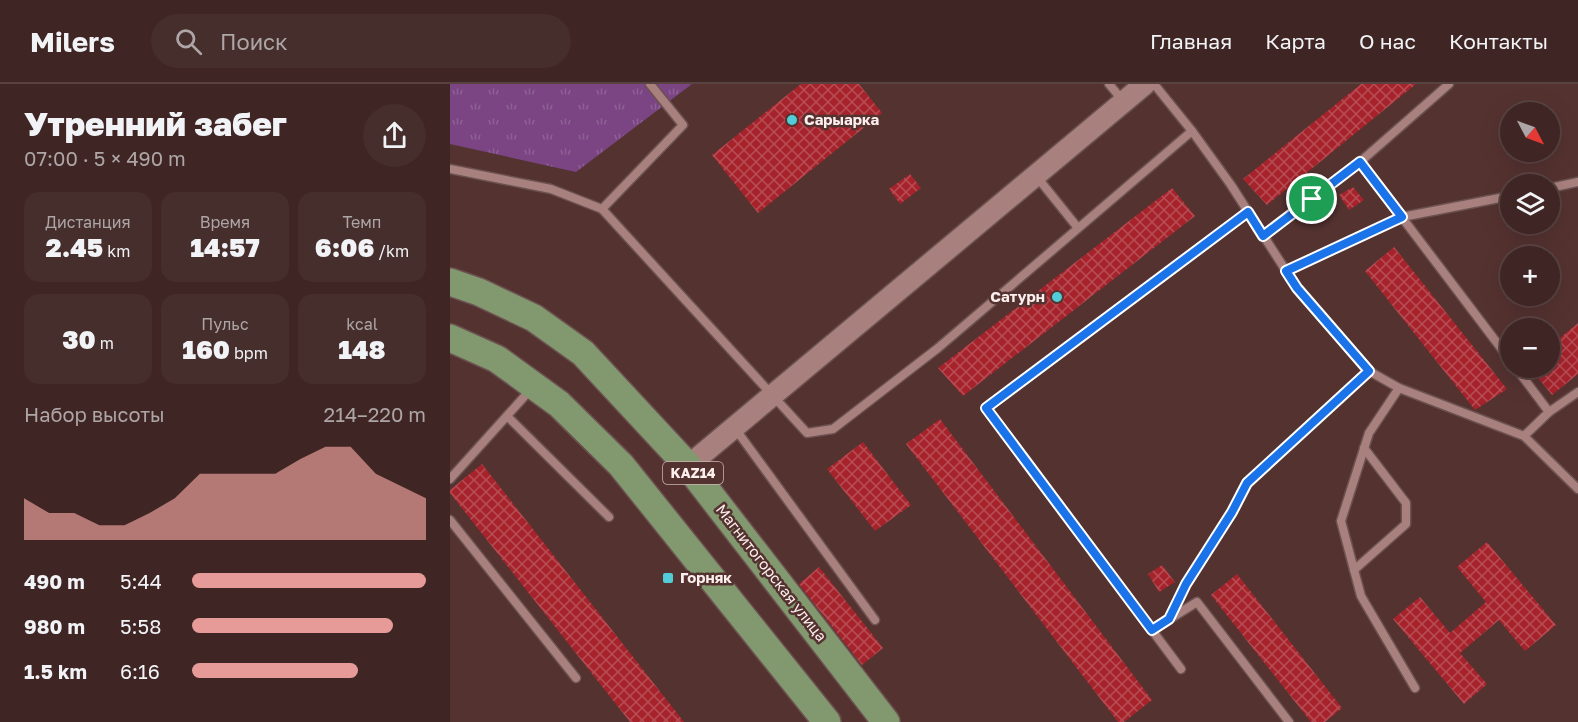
<!DOCTYPE html>
<html lang="ru">
<meta charset="utf-8">
<style>
:root{--surface:#3f2624;--page:#462e2c;--text:#f1f3f6;--muted:#ada5a6;--line:#584341;--accent:#e69b98}
body{margin:0;font-family:"Golos Text",sans-serif;background:var(--page);color:var(--text);height:100vh;display:flex;flex-direction:column;font-size:22px;white-space:nowrap}
*{box-sizing:border-box;margin:0}
p{font-size:20px;color:var(--muted)}
.icon{flex:none;width:33px;height:33px;fill:none;stroke:currentColor;stroke-width:2;stroke-linecap:round;stroke-linejoin:round}
.map{position:relative;flex:1;overflow:hidden}
.drawer{display:flex;flex-direction:column;background:var(--surface);width:450px}
.drawer>*{flex:none}
.needle{width:39px;rotate:131deg}
.fabs{position:absolute;left:1050px;top:18px;display:grid;gap:12px}
.fabs a{display:grid;place-items:center;width:60px;height:60px;border-radius:50%;background:var(--surface);box-shadow:0 6px 24px #0002,0 0 0 2px var(--line);font-size:30px}
.pin{position:absolute;display:grid;place-items:center;width:51px;height:51px;color:#fff;margin:-26px;border:3px solid #fff;border-radius:50%;box-shadow:0 2px 6px #0007}
.round{display:grid;place-items:center;flex:none;width:63px;height:63px;border-radius:32px;background:var(--page)}
.summary{display:flex;align-items:center;justify-content:space-between;height:102px;padding:0 24px}
h1{font-size:33px;font-weight:800;line-height:45px}
.figures{display:grid;grid-template-columns:repeat(3,1fr);gap:9px;height:102px;padding:6px 24px}
.figures div{display:grid;align-content:center;border-radius:15px;background:var(--page);text-align:center}
.figures b{font-size:26px;font-weight:800}
.figures small{font-size:16px;font-weight:400}
.figures p{font-size:16px}
.chart{height:168px;padding:12px 24px}
.chart p{display:flex;justify-content:space-between}
.chart svg{width:100%;height:108px;margin-top:6px;fill:var(--accent);opacity:.7}
ul{padding:0 24px;list-style:none;font-size:20px}
li{display:grid;grid-template-columns:96px 72px 1fr;align-items:center;height:45px}
li i{height:15px;border-radius:8px;background:var(--accent)}
header{display:flex;align-items:center;gap:36px;box-sizing:border-box;height:84px;padding:0 30px;background:var(--surface);border-bottom:2px solid var(--line)}
header strong{font-size:28px}
nav{display:flex;gap:33px;margin-inline-start:auto;font-size:21px}
.search{width:420px;height:54px;background:var(--page);display:flex;align-items:center;gap:15px;box-sizing:border-box;padding:0 21px;border-radius:33px;color:var(--muted);font-size:22px}
main{display:flex;flex:1;min-height:0}
.map>svg:first-child{display:block}
</style>
<header>
<strong>Milers</strong>
<div class="search"><svg class="icon" aria-label="search" viewBox="0 0 24 24"><circle cx="10" cy="10" r="6"/><path d="M15 15l6 6"/></svg>Поиск</div>
<nav><a>Главная</a><a>Карта</a><a>О нас</a><a>Контакты</a></nav>
</header>
<main>
<section class="drawer">
<div class="summary"><div><h1>Утренний забег</h1><p>07:00 · 5 × 490 m</p></div><a class="round"><svg class="icon" aria-label="share" viewBox="0 0 24 24"><path d="M12 15V3M7 8l5-5 5 5M5 13v7h14v-7"/></svg></a></div>
<div class="figures">
<div><p>Дистанция</p><b>2.45<small> km</small></b></div>
<div><p>Время</p><b>14:57</b></div>
<div><p>Темп</p><b>6:06<small> /km</small></b></div>
</div>
<div class="figures">
<div><b>30<small> m</small></b></div>
<div><p>Пульс</p><b>160<small> bpm</small></b></div>
<div><p>kcal</p><b>148</b></div>
</div>
<div class="chart"><p><span>Набор высоты</span>214–220 m</p>
<svg viewBox="0 0 160 44" preserveAspectRatio="none"><path d="M0 44V27L10 33L20 33L30 38L40 38L50 33L60 27L70 17L80 17L90 17L100 17L110 11L120 6L130 6L140 17L150 22L160 27V44z"/></svg>
</div>
<ul>
<li><b>490 m</b>5:44<i style="width:100%"></i></li>
<li><b>980 m</b>5:58<i style="width:86%"></i></li>
<li><b>1.5 km</b>6:16<i style="width:71%"></i></li>
</ul>
</section>
<div class="map">
<svg width="1128" height="638" viewBox="0 0 1128 638">
<defs>
<pattern id="grass-tufts" width="24" height="20" patternUnits="userSpaceOnUse" patternTransform="scale(1.5)"><rect width="24" height="20" fill="#7b4583"/><path d="M3 7l-1-3M5 7V3M7 7l1-3M15 17l-1-3M17 17v-4M19 17l1-3" fill="none" stroke="#8f6095"/></pattern>
<pattern id="building-cross-hatch" width="8" height="8" patternUnits="userSpaceOnUse" patternTransform="scale(1.5)"><rect width="8" height="8" fill="#a6232c"/><path d="M0 0l8 8M0 8l8-8" fill="none" stroke="#b84e55"/></pattern>
</defs>
<rect width="100%" height="100%" fill="#543230"/>
<polygon fill="url(#grass-tufts)" points="0,0 242,0 126,88 0,60"/>
<g fill="url(#building-cross-hatch)">
<polygon points="351,0 409,0 432,29 308,129 262,71"/>
<polygon points="911,0 966,0 817,121 793,95"/>
<polygon points="460,90 471,104 450,120 439,105"/>
<polygon points="903,103 914,116 899,126 889,111"/>
<polygon points="722,104 745,132 513,312 488,284"/>
<polygon points="944,163 1057,305 1025,326 915,187"/>
<polygon points="1128,239 1128,290 1102,311 1080,284 1100,284 1100,262"/>
<polygon points="490,335 702,616 674,638 668,638 456,360"/>
<polygon points="413,358 461,421 425,447 377,385"/>
<polygon points="32,380 234,638 180,638 0,409 0,406"/>
<polygon points="1037,458 1106,541 1075,567 1049,536 1010,569 1037,600 1014,620 943,535 970,513 1000,549 1036,518 1007,483"/>
<polygon points="712,481 725,498 709,508 698,490"/>
<polygon points="369,483 433,564 412,581 349,500"/>
<polygon points="787,490 892,624 875,638 861,638 761,511"/>
</g>
<g fill="none" stroke-linecap="round" stroke-linejoin="round">
<defs>
<g id="service">
<polyline points="659,0 673,17"/>
<polyline points="704,0 742,47 781,101 847,204 919,287 949,304 1074,352 1128,405"/>
<polyline points="910,78 1060,276"/>
<polyline points="0,85 101,105 152,125 357,349 383,345 488,264 742,47"/>
<polyline points="587,93 628,144"/>
<polyline points="1100,104 1128,98"/>
<polyline points="152,125 233,41 200,0"/>
<polyline points="813,152 910,78 999,0"/>
<polyline points="836,187 952,133 1060,112"/>
<polyline points="1066,284 1099,328 1074,352"/>
<polyline points="949,304 919,349 891,437 911,512 965,604"/>
<polyline points="1099,328 1128,308"/>
<polyline points="57,332 159,433"/>
<polyline points="284,343 425,536"/>
<polyline points="0,395 82,304"/>
<polyline points="0,436 126,594"/>
<polyline points="904,486 956,440 956,419 914,364"/>
<polyline points="719,535 736,500 782,428 797,399 919,287"/>
<polyline points="702,546 747,518 839,638"/>
<polyline points="731,585 536,324 798,128"/>
</g>
<polyline id="tertiary" points="238,382 695,0"/>
<g id="primary">
<polyline points="0,198 29,208 84,234 133,269 238,382 436,638"/>
<polyline points="0,254 47,275 109,320 171,381 377,638"/>
</g>
</defs>
<use href="#service" stroke="#6b5150" stroke-width="11"/>
<use href="#tertiary" stroke="#6b5150" stroke-width="24"/>
<use href="#primary" stroke="#6b5150" stroke-width="30"/>
<use href="#service" stroke="#a8807d" stroke-width="8"/>
<use href="#tertiary" stroke="#a8807d" stroke-width="21"/>
<use href="#primary" stroke="#82986f" stroke-width="27"/>
</g>
<g fill="none" stroke-linecap="round" stroke-linejoin="round">
<defs>
<polygon id="route" points="910,78 952,133 836,187 847,204 919,287 797,399 782,428 736,500 719,535 702,546 536,324 798,128 813,152"/>
</defs>
<use href="#route" stroke="#fff" stroke-width="12"/>
<use href="#route" stroke="#1a73e8" stroke-width="8"/>
</g>
<g fill="#52ccd6" stroke="#543230" stroke-width="2">
<circle cx="342" cy="36" r="6"/>
<circle cx="607" cy="213" r="6"/>
<rect x="212" y="488" width="12" height="12" rx="3"/>
</g>
<g text-anchor="middle" stroke-width="5" stroke-linejoin="round" paint-order="stroke">
<rect fill="#543230" stroke="#cab6b5" stroke-width="1.5" x="213" y="378" width="60" height="22" rx="4.5"/>
<g font-size="14" font-weight="bold" fill="#fdefee">
<text x="243" y="394">KAZ14</text>
</g>
<g font-size="15" font-weight="bold" fill="#fdefee" stroke="#543230" text-anchor="start">
<text x="354" y="41">Сарыарка</text>
<text x="595" y="218" text-anchor="end">Сатурн</text>
<text x="230" y="499">Горняк</text>
</g>
<g font-size="15" fill="#fdefee" stroke="#543230">
<text transform="translate(321 489) rotate(52)" y="5">Магнитогорская улица</text>
</g>
</g>
</svg>
<div class="fabs">
<a><svg class="needle" viewBox="-14 -14 28 28"><path d="M0-13l5 13h-10z" fill="#e53935"/><path d="M0 13l5-13h-10z" fill="#ada5a6"/></svg></a>
<a><svg class="icon" aria-label="layers" viewBox="0 0 24 24"><path d="M12 4l9 5-9 5-9-5zM3 14l9 5 9-5"/></svg></a>
<a>+</a>
<a>−</a>
</div>
<div class="pin" style="left:862px;top:115px;background:#1e9e55"><svg class="icon" aria-label="arrive" viewBox="0 0 24 24"><path d="M6 21V4h12l-3 4 3 4H6"/></svg></div>
</div>
</main>
